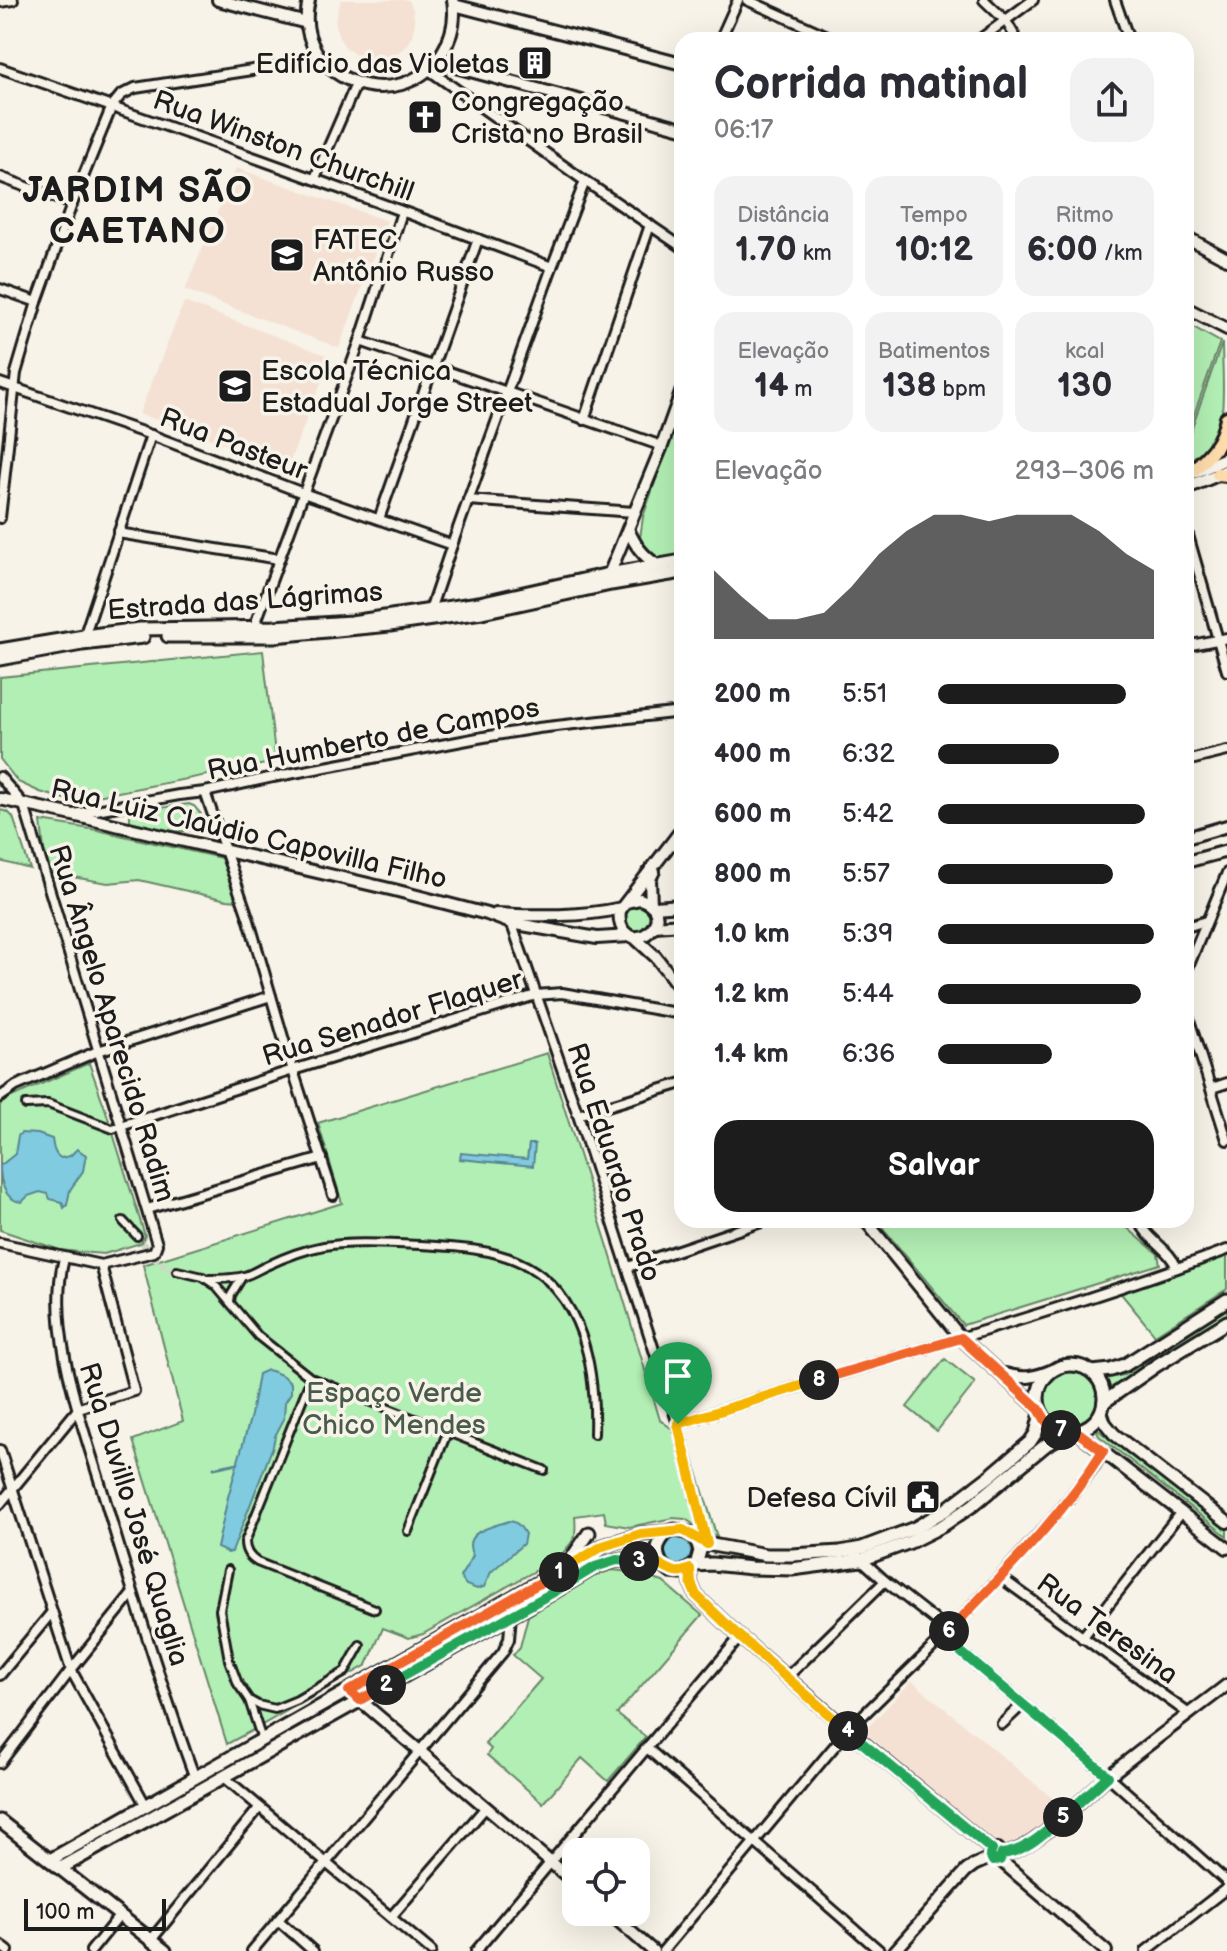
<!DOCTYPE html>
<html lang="pt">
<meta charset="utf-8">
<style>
:root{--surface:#fff;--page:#f2f2f3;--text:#2b2b33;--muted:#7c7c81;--accent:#1c1c1c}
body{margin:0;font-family:"Balsamiq Sans",sans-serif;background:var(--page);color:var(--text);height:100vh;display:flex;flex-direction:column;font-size:30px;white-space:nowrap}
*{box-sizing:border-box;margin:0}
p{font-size:26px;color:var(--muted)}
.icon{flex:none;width:44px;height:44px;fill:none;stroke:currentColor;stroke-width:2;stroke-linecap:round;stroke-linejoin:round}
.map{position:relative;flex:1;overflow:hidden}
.details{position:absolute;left:674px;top:32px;width:520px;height:1196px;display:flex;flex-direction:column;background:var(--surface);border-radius:24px;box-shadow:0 8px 32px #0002}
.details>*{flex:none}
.tools{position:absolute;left:562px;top:1838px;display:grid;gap:16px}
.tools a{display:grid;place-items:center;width:88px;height:88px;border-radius:16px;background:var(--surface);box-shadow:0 8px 32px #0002;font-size:40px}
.scale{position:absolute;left:24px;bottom:20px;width:142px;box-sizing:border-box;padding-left:8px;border:4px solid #1c1c1c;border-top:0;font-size:22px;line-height:28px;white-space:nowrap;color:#1c1c1c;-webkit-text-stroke:6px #f7f3e8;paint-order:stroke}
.pin{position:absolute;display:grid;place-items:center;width:68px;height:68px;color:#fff;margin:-82px -34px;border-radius:50% 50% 50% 0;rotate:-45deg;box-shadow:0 0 8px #0007}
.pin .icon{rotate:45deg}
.km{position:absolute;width:40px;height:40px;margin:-20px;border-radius:50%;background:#222;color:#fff;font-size:22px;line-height:40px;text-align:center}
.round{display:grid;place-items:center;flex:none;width:84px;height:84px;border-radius:24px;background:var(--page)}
.headline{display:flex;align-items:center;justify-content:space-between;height:136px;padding:0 40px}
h1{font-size:44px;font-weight:700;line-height:60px}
.metrics{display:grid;grid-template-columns:repeat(3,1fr);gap:12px;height:136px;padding:8px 40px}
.metrics div{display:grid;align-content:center;border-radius:20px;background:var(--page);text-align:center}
.metrics b{font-size:34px;font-weight:700}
.metrics small{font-size:22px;font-weight:400}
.metrics p{font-size:22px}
.chart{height:224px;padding:16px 40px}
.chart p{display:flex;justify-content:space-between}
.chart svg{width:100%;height:144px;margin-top:8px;fill:var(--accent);opacity:.7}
.action{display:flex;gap:16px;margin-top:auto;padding:16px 40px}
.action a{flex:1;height:92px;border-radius:24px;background:var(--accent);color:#fff;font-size:32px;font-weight:700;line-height:92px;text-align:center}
ul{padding:0 40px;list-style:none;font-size:26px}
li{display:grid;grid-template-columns:128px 96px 1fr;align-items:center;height:60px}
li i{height:20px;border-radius:10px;background:var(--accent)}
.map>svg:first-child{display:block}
</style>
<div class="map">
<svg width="1227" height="1951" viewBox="0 0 1227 1951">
<rect width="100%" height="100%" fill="#f7f3e8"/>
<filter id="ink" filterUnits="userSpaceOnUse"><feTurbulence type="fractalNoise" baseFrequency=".0125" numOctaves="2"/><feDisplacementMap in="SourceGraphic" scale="16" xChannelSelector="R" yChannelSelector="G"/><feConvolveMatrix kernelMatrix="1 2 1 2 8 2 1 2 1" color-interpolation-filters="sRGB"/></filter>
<g filter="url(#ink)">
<g fill="#f4e1d4">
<polygon points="341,0 409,0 413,10 415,23 412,36 405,47 395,55 382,60 369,60 357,56 346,48 339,38 335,20"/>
<polygon points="236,168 387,221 339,348 185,290"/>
<polygon points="184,302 331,357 288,466 139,414"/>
<polygon points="912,1681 1064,1808 1024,1839 1003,1846 995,1845 985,1839 864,1731"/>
</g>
<g fill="#b2efb4" stroke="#678668" stroke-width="2">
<polygon points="1186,323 1220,342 1186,437"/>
<path d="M1222,343C1222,367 1227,419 1215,438C1208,448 1196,456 1186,462V444Z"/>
<polygon points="682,405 682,557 657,561 645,552 640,538 643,517"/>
<polygon points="263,651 276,762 71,801 40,792 18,782 0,759 0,677"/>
<path d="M189,804L194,806L201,814L199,827C183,838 148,825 130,821V812Z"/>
<polygon points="0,810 8,812 13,817 30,869 0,861"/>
<polygon points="41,821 97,830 221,858 239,901 227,900 139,880 108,883 49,873 45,860"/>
<circle cx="637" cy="918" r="14"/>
<path d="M547,1053L609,1250L660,1420L671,1428L684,1430L717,1537L706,1532L685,1519L673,1518L629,1527L606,1523L604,1512L575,1516C577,1540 574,1541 558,1558L423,1634L409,1638L383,1628L367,1665L260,1726L253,1722L255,1729L227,1744L133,1440L183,1421L143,1265L342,1203L318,1123Z"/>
<polygon points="89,1063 106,1111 145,1236 141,1243 104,1254 79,1252 60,1250 0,1230 0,1105 7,1099"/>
<polygon points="876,1220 1118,1220 1158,1254 1160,1264 963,1325"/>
<polygon points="1227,1254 1227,1289 1155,1335 1118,1290"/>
<polygon points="1227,1309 1227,1316 1112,1391 1109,1388 1107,1378 1124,1375"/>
<polygon points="945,1359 975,1383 937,1431 907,1407"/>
<circle cx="1070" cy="1398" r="27"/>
<polygon points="1098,1430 1227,1530 1227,1536 1099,1436 1097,1432"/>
<polygon points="612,1570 631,1572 663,1582 702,1615 617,1714 646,1737 608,1781 582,1758 543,1803 487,1755 491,1749 485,1744 541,1679 513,1655 520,1647 528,1616 596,1575"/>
</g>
<g fill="#80cbdf" stroke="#588591" stroke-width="2">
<path d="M21,1133L38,1134L52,1139C53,1146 54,1155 61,1158L70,1156L77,1149L86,1155L83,1171L70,1190L67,1205L64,1208L62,1202L50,1199L48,1194L40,1192L28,1196L22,1202C4,1201 0,1180 0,1166L15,1154L18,1136Z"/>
<polygon points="529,1144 535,1144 533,1166 460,1159 461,1153 527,1159"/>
<path d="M267,1370C277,1372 284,1375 291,1383V1393L285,1402L284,1419L275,1436L273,1446L232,1552L228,1553L217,1548L228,1497L251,1415L258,1374Z"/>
<path d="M509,1521C518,1522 521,1527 525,1534L523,1544L491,1572L484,1587L477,1589L466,1585L460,1577L473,1556C460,1531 492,1527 509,1521Z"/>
<circle cx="677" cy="1552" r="14"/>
</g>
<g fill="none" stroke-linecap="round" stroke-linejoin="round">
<polyline stroke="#588591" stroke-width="3" points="214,1468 238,1463"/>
<path stroke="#d6d3c9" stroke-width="6" stroke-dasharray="6 3" stroke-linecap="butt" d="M137,1236C148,1249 159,1268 177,1271"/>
<defs>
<g id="pedestrian">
<polyline points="26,1105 48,1104 113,1129 121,1126"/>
<polyline points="123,1221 137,1236"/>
<polyline points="177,1271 203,1277 215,1285 258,1336 311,1378"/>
<path d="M207,1279C219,1279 233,1279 244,1276C252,1274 259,1269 266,1266C285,1257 303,1250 324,1246C355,1241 390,1244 421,1245C453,1247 488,1248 517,1261C584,1290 596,1370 594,1434"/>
<polyline points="230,1301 231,1295 242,1277"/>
<polyline points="408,1531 447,1433"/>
<polyline points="228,1570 220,1610 229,1660 238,1684 249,1700 258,1705 275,1709 297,1700 345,1672 360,1645"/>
<path d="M375,1609L257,1562C249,1557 245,1551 245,1542L311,1378L544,1470"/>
<polyline points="249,1700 262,1740"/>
</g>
<g id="minor">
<polyline points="747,0 836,40"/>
<polyline points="984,0 1006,21 1017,40"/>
<polyline points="1115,0 1129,40"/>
<polyline points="0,2 13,0"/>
<polyline points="720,40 738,0"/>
<polyline points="979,40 1033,0"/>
<path d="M0,68C185,132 369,198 552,267"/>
<polyline points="429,70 585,181 682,247"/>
<polyline points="0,177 72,204"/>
<polyline points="315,178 356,84"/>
<polyline points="0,289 37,302"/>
<polyline points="360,341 662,446"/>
<polyline points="0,383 151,435 303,493 452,545"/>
<polyline points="584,420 650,225"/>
<polyline points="468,500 634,512"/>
<polyline points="0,518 16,373 37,302 72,204 112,106 121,95 135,88 311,61 319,55"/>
<polyline points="379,519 478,239"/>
<polyline points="1186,528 1227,671"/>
<polyline points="118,533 279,559"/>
<polyline points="429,613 452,545 552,267 585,181"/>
<polyline points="253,630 360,341 402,212"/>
<polyline points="83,640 151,435"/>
<polyline points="1186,646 1227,638"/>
<polyline points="1186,761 1227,751"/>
<polyline points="0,777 24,805 157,1244 154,1252 101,1265 0,1243"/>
<polyline points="205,792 248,917 290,1061 333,1195"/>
<polyline points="74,814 179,795 205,792 273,777 478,738 538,728 682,712"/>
<polyline points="510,919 578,1115 678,1424 707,1544"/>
<polyline points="1186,927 1206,921"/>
<polyline points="1186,972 1227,873"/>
<polyline points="1186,1010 1227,1140"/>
<polyline points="1212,1088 1227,1083"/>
<polyline points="0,1097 16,1086 98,1051 271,996"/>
<polyline points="578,1115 682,1083"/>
<polyline points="121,1126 293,1070 536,995 562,993 682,1014"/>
<polyline points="147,1209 322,1158"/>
<path d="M1139,1220C1147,1240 1169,1248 1177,1268"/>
<path d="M64,1258C45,1333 86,1433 107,1506C134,1597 162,1689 195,1778"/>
<polyline points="628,1267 767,1220"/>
<path d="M678,1424C861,1365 1047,1317 1227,1250"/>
<polyline points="0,1450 71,1670 146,1806"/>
<polyline points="0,1504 79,1408 134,1391 101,1265"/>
<polyline points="851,1550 885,1581 949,1631"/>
<polyline points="1000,1577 1189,1714"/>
<polyline points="943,1637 1108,1776 1227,1882"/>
<polyline points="1082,1638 1181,1512"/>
<polyline points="0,1675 52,1612"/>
<polyline points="787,1677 885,1581"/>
<polyline points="1002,1724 1023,1704"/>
<polyline points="648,1749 880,1951"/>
<polyline points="0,1763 71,1670 133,1593"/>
<polyline points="224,1777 431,1951"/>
<polyline points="391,1917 486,1807"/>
<polyline points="278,1920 313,1951"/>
<polyline points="151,1940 259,1808"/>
<polyline points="0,1945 8,1951"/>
<polyline points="91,1951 120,1915"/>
<polyline points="252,1951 503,1652 509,1639 511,1615"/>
<polyline points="476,1951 740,1637"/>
<polyline points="663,1951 848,1730 943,1637 1000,1577 1051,1521 1094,1467 1103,1451"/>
<polyline points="1146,1951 1227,1888"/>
</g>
<g id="tertiary">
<polyline points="218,0 307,23"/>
<path d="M309,0C290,78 399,121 442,53C452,37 456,18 453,0"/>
<polyline points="454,5 682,64"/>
<polyline points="437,62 682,128"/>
<polyline points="1186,237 1227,259"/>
<polyline points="1186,308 1227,329"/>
<path d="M628,529C635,545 642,555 657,565"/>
<polyline points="608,577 662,446 682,390"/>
<polyline points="0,799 73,815 394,890 487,914 511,923 597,938 630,936"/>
<polyline points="1186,838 1227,826"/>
<polyline points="1186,862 1227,851"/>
<path d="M627,902L640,899C678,911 641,954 623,930C619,923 619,917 620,910L682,829"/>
<polyline points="651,905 650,879 654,871"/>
<polyline points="654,907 682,905"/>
<path d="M496,914C538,916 582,917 622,908"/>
<polyline points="655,926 682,924"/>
<polyline points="634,937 656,957 682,991"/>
<polyline points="865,1220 961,1338 1039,1409"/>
<path d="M1005,1374C1024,1380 1036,1377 1053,1370"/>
<polyline points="1101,1411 1105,1423 1114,1434 1227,1522"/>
<polyline points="1076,1431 1227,1548"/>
<polyline points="690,1569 691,1583 696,1595 740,1637 848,1730 992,1850 998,1849 1002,1854"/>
<polyline points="349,1691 576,1884"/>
<path d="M1002,1854C1035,1852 1083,1796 1110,1775C1148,1744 1188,1715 1227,1685"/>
<polyline points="1000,1860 1106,1951"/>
<polyline points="608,1912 653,1951"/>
<polyline points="895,1951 966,1871 974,1865 990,1858"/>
</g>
<g id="secondary">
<polyline points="1195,472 1227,458"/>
<polyline points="1186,488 1226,471"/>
<polyline points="168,636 274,636 390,625 482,612 611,584 682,572"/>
<polyline points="0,650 84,636 140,629 274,627 351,622 479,603 609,574 682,561"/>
<polyline points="0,659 82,644 143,637"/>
<circle cx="1071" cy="1398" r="33"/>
<polyline points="1092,1372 1111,1370 1125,1365 1227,1300"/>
<polyline points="1104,1402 1157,1365 1227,1322"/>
<polyline points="696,1538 700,1551 696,1565"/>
<polyline points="567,1565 589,1533"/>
<path d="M662,1565C654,1552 657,1542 668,1532"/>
<polyline points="0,1821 165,1951"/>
<polyline points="50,1860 603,1546 641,1534 668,1532 675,1530 690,1533 707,1544 766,1555 792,1555 840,1552 862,1548 915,1528 944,1511 990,1476 1030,1442 1036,1433 1041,1413"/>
<polyline points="61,1868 552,1593 595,1567 617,1560 639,1561 662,1565 671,1572 681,1573 696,1565 712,1564 751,1568 792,1569 861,1560 910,1542 942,1526 973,1505 1047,1444 1070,1432"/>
</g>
<g id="primary">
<polyline points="1218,474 1227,475"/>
<path d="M1188,475C1208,457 1222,445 1227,418"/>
</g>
</defs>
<use href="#pedestrian" stroke="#1c1c1c" stroke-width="12"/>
<use href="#minor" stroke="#1c1c1c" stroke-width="14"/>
<use href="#tertiary" stroke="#1c1c1c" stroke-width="16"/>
<use href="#secondary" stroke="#1c1c1c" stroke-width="17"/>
<use href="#primary" stroke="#1c1c1c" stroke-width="18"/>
<use href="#pedestrian" stroke="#f7f3e8" stroke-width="6"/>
<use href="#minor" stroke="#f7f3e8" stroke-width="8"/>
<use href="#tertiary" stroke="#f7f3e8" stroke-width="10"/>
<use href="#secondary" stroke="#f7f3e8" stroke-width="11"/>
<use href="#primary" stroke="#fedbac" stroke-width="12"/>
</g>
</g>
<g fill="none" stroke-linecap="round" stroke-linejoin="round" filter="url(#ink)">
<defs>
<polyline id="split-1" points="559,1572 603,1546 641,1534 683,1530 707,1544 678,1424"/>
<polyline id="split-2" points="386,1685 360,1700 349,1691 559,1572"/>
<polyline id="split-3" points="386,1685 552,1593 595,1567 617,1560 639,1561"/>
<path id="split-4" d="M639,1561C645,1562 653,1562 659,1565C673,1570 674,1576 690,1569L691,1583L696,1595L740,1637L848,1731"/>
<path id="split-5" d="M848,1731L992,1850L990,1855L993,1861L1000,1860L1002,1854C1025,1852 1046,1832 1063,1817"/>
<polyline id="split-6" points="949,1631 943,1637 1108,1776 1063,1817"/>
<path id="split-7" d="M949,1631C1003,1574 1061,1518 1103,1451L1076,1431L1061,1430"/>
<polyline id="split-8" points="819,1380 961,1338 1039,1409 1046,1421 1061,1430"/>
<polyline id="split-9" points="678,1424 819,1380"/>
</defs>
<use href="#split-1" stroke="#fff" stroke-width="16"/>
<use href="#split-2" stroke="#fff" stroke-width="16"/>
<use href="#split-3" stroke="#fff" stroke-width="16"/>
<use href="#split-4" stroke="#fff" stroke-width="16"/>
<use href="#split-5" stroke="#fff" stroke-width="16"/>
<use href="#split-6" stroke="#fff" stroke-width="16"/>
<use href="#split-7" stroke="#fff" stroke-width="16"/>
<use href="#split-8" stroke="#fff" stroke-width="16"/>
<use href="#split-9" stroke="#fff" stroke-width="16"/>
<use href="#split-1" stroke="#f5b400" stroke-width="10"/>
<use href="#split-2" stroke="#f0652b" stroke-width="10"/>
<use href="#split-3" stroke="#22a559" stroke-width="10"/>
<use href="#split-4" stroke="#f5b400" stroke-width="10"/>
<use href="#split-5" stroke="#22a559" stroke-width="10"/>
<use href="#split-6" stroke="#22a559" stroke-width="10"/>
<use href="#split-7" stroke="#f0652b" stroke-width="10"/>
<use href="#split-8" stroke="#f0652b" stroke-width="10"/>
<use href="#split-9" stroke="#f5b400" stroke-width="10"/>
</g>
<defs>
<symbol id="building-square" viewBox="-11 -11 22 22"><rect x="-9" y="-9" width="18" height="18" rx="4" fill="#1c1c1c" stroke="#f7f3e8"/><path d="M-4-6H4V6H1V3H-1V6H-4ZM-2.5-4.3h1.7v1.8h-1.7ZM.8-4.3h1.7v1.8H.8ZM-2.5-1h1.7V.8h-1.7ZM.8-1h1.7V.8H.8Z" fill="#fff"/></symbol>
<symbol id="church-square" viewBox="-11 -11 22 22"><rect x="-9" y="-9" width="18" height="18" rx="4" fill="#1c1c1c" stroke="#f7f3e8"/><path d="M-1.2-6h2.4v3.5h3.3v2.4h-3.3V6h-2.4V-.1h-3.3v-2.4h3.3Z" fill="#fff"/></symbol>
<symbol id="university-square" viewBox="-11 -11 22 22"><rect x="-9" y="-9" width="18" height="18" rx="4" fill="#1c1c1c" stroke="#f7f3e8"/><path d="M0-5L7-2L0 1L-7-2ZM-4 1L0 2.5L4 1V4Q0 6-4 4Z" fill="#fff"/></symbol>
<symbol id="civic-square" viewBox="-11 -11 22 22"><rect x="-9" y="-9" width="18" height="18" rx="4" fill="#1c1c1c" stroke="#f7f3e8"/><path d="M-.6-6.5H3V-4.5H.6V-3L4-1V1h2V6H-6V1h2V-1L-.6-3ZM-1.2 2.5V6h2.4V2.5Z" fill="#fff"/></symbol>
</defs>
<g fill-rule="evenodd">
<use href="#building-square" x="515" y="43" width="40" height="40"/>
<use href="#church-square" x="405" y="97" width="40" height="40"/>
<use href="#university-square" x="267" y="235" width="40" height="40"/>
<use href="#university-square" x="215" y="366" width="40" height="40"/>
<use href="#civic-square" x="903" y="1477" width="40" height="40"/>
</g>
<g text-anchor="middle" stroke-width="7" stroke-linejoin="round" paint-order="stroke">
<g font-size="28" fill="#1c1c1c" stroke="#f7f3e8" text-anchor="start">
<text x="509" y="73" text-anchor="end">Edifício das Violetas</text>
<text x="451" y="111">Congregação<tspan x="451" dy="32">Crista no Brasil</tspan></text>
<text x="313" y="249">FATEC<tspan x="313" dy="32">Antônio Russo</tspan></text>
<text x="261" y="380">Escola Técnica<tspan x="261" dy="32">Estadual Jorge Street</tspan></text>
<text x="897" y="1507" text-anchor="end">Defesa Cívil</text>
</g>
<g font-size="28" fill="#1c1c1c" stroke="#f7f3e8">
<text transform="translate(284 145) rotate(20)" y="10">Rua Winston Churchill</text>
<text transform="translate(234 443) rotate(21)" y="10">Rua Pasteur</text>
<text transform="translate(245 600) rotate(-4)" y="10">Estrada das Lágrimas</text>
<text transform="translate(373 738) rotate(-11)" y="10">Rua Humberto de Campos</text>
<text transform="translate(249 833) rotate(13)" y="10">Rua Luiz Claúdio Capovilla Filho</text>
<text transform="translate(392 1017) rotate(-17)" y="10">Rua Senador Flaquer</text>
<text transform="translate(113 1023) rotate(73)" y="10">Rua Ângelo Aparecido Radim</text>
<text transform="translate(615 1162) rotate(72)" y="10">Rua Eduardo Prado</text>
<text transform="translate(135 1514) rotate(73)" y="10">Rua Duvillo José Quaglia</text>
<text transform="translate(1108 1628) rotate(36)" y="10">Rua Teresina</text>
</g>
<g font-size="28" fill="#495b4a" stroke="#f7f3e8">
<text x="394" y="1402">Espaço Verde<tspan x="394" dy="32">Chico Mendes</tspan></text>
</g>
<g font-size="36" font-weight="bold" letter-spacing="2" fill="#1c1c1c" stroke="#f7f3e8">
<text x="138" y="202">JARDIM SÃO<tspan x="138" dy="41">CAETANO</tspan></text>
</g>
</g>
</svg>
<div class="tools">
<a><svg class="icon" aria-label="locate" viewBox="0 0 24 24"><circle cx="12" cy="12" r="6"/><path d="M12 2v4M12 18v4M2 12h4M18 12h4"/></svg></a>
</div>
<div class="scale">100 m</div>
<div class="pin" style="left:678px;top:1424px;background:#1e9e55"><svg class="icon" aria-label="arrive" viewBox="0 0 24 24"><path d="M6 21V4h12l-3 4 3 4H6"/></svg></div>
<b class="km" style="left:559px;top:1572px">1</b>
<b class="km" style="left:386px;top:1685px">2</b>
<b class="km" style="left:639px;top:1561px">3</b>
<b class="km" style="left:848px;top:1731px">4</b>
<b class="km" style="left:1063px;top:1817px">5</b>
<b class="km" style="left:949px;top:1631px">6</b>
<b class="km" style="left:1061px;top:1430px">7</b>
<b class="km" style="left:819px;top:1380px">8</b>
<section class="details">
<div class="headline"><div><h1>Corrida matinal</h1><p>06:17</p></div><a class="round"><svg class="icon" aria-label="share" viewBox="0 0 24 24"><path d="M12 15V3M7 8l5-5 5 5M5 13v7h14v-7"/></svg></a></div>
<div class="metrics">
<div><p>Distância</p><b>1.70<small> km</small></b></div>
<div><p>Tempo</p><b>10:12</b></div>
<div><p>Ritmo</p><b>6:00<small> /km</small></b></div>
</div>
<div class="metrics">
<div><p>Elevação</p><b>14<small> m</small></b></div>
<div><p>Batimentos</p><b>138<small> bpm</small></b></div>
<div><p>kcal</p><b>130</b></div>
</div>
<div class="chart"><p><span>Elevação</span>293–306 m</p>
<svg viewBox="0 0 160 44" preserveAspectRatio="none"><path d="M0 44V23L10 31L20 38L30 38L40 36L50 28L60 18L70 11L80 6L90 6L100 8L110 6L120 6L130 6L140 11L150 18L160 23V44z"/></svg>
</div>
<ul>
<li><b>200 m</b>5:51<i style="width:87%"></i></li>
<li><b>400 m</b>6:32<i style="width:56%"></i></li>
<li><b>600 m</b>5:42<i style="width:96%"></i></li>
<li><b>800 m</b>5:57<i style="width:81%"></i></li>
<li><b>1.0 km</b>5:39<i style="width:100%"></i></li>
<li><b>1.2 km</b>5:44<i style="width:94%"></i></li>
<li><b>1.4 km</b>6:36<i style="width:53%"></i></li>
</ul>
<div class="action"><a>Salvar</a></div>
</section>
</div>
